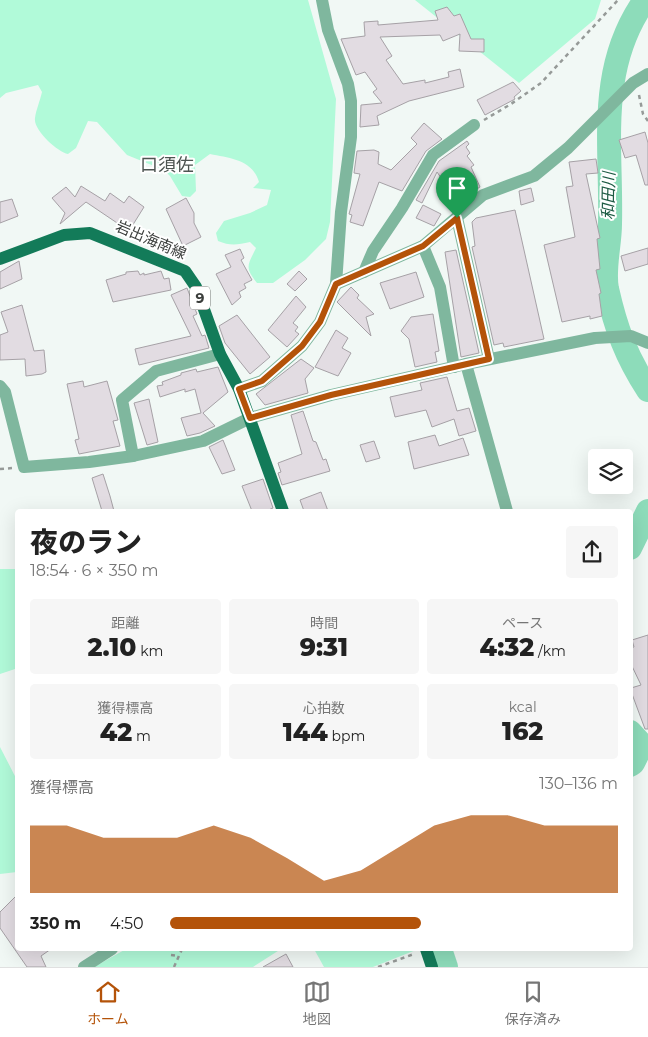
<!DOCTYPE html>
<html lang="ja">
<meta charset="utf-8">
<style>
:root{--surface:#fff;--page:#f6f6f6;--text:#222;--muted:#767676;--line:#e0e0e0;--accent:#b45309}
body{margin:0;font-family:Montserrat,"Noto Sans JP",sans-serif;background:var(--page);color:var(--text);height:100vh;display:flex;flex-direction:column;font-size:19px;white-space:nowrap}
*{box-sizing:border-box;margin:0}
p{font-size:16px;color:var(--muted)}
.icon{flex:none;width:28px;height:28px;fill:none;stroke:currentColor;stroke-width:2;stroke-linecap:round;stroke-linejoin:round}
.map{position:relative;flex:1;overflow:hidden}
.side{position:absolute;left:15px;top:509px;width:618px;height:442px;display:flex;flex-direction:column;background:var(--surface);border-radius:5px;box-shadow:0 5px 20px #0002}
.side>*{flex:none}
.buttons{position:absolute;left:588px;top:449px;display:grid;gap:10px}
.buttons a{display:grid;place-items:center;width:45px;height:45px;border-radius:5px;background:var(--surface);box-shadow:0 5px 20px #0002;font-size:25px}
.pin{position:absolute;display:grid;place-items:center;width:42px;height:42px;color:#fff;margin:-51px -21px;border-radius:50% 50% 50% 0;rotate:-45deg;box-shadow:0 0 5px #0007}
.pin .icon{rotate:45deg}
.round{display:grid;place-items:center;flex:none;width:52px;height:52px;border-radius:5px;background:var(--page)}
.headline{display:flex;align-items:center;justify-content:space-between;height:85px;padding:0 15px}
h1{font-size:28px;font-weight:800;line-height:38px}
.metrics{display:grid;grid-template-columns:repeat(3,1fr);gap:8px;height:85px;padding:5px 15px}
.metrics div{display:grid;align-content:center;border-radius:5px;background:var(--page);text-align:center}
.metrics b{font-size:25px;font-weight:800}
.metrics small{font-size:14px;font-weight:400}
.metrics p{font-size:14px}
.chart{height:140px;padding:10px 15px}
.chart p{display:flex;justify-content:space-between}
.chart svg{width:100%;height:90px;margin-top:5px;fill:var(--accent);opacity:.7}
ul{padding:0 15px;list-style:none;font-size:16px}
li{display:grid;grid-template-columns:80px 60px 1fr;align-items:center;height:38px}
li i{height:12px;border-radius:6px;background:var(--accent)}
.tabs{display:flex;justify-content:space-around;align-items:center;height:70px;border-top:1px solid var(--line);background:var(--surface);font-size:14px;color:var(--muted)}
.tabs a{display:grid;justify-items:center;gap:2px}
.tabs .current{color:var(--accent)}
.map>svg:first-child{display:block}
</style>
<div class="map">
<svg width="648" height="967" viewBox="0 0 648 967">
<rect width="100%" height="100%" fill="#f1f8f5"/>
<g fill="#b1fad9">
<path d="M0,0H308L336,99L330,222L326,239L305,260L273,283H257C244,267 248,265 256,248L250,242C237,245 230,246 218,241L216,233L224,221L250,213L267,205L271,190L253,188L259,182C253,160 230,158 210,154L195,165L196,191L190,197L182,196L170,176L164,170L127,155L97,122L88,121L76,148L68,154C58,152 33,130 35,118C36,110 40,101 42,92L38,85L6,93L0,98Z"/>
<polygon points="415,0 601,0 595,19 519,83"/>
<polygon points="0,569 17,569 18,668 0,674"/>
<polygon points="0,747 17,780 17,872 0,874"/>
<polygon points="126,949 281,949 253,967 94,967"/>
<polygon points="314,949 416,949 416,950 373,967 324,967"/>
</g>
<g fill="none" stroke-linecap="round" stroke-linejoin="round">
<g stroke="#8ddcba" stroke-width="24">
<path d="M645,0C596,69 612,146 610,224C610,245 603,269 607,289C616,329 626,356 648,390"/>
<polyline points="630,548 648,511"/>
<polyline points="630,732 642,745 633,763 630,765"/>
<polyline points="440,949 446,967"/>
</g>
</g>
<g fill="#e2dce2" stroke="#a6a1a6">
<polygon points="447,7 454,16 460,14 471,39 484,39 484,52 459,51 460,34 443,41 440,35 380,37 392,56 386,60 403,84 425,80 425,83 449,77 448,72 460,69 464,87 409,101 377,116 379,125 360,127 361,105 382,103 373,92 377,89 365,72 356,75 341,39 365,36 364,22 378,21 378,25 438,20 435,11"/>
<polygon points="513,82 521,91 514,97 515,99 485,115 477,100"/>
<polygon points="424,123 442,139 426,151 402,191 379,182 363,226 350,222 352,215 349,214 360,174 354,173 357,151 374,150 379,152 378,164 391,170 417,144 411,138"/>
<polygon points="645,132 648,143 648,185 645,185 636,155 625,158 619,140"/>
<polygon points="467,141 469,144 466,147 470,153 467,156 474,165 471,167 480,187 469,194 460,174 446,185 437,172 422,203 416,200 439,161"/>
<polygon points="596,159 598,173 586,174 600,238 597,239 600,269 596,270 601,293 599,294 602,316 590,319 590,316 562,322 544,245 575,237 566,187 573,186 569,162"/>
<polygon points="81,186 105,201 110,193 124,203 129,196 144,207 129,231 86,202 60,224 65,213 52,198 66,187 75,197"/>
<polygon points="531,188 534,201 521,205 519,191"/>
<polygon points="186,198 194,213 194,223 201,237 183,246 166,209"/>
<polygon points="12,199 18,216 0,223 0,202"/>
<polygon points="423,205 441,214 434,226 416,218"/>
<polygon points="515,210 544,339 504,347 503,343 494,345 472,247 475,246 472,222 476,218"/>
<polygon points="648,248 648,264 625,271 621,256"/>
<polygon points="240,249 244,258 241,260 252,280 244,284 246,288 239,292 241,297 232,305 216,274 231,267 225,255"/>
<polygon points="456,250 479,353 461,357 445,252"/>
<polygon points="19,261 22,279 0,289 0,272"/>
<polygon points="138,271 140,275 144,273 144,275 161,271 164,279 169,278 171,290 113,302 106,280 126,274 126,272"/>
<polygon points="299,271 307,279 295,291 287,284"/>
<polygon points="416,272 424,297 390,309 380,283"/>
<polygon points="351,287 359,295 357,298 374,314 366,317 371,336 337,302"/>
<polygon points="187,288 197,314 193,316 202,336 205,335 209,348 139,365 135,349 191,336 171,295"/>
<polygon points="296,296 306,307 293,323 298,327 295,331 299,334 287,347 268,330"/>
<polygon points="22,305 34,351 44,350 46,372 42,374 26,376 25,359 0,360 0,335 8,332 1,312"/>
<polygon points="433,314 439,351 435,352 437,362 415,367 409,339 401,331 411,317"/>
<polygon points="237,315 270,357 250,374 225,343 219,326"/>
<polygon points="336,330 348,338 342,348 351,353 338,376 315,367"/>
<polygon points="301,359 314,368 305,379 308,393 265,405 256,394"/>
<polygon points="218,367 228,392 203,413 215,426 200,433 187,436 181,418 201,413 195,389 185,392 185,389 160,397 157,386 163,385 162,382 181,375 181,373 196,369 197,372"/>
<polygon points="447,377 457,411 469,408 476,431 459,436 454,419 432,427 426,410 395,417 390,397 422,390 420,383"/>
<polygon points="83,381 84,387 107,381 118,420 113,421 120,446 79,454 75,440 79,439 67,384"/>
<polygon points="149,399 158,442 147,445 134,403"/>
<polygon points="303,411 313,441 316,442 323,460 326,459 330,471 282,485 278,473 281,472 278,463 302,454 291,415"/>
<polygon points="435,435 439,446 463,438 469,455 414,469 408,442"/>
<polygon points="223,440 235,470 222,474 209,447"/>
<polygon points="374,441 380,458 366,462 360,445"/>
<polygon points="103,474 110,496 114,511 102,511 92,478"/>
<polygon points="263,479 273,508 266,511 252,511 242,486"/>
<polygon points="321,492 328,511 304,511 300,500"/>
<polygon points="648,635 648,729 645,729 632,694 631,688 641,685 630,662 630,648 634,647 632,640"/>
<polygon points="18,894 18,949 51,949 41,956 46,967 27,967 0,928 0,912"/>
<polygon points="286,954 293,967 263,967"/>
</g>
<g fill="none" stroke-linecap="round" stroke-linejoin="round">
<g stroke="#969a98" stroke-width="2.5" stroke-dasharray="4 4" stroke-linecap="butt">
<polyline points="639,95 643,114 648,121"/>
<polyline points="484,120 511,104 541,83 618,0"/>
<polyline points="0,469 13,468"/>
<polyline points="171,955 179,956"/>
<polyline points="174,967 182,949"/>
<polyline points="378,967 414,954"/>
</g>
<g stroke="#7fb79e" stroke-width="12">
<polyline points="457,218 489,359"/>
<polyline points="423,246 440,287 454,367"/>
<polyline points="364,272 373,251 402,208 433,155 474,125"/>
<polyline points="336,284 423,246 483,195 534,176 568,148 633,83 648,74"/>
<polyline points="466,364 507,511"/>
<polyline points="0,386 5,392 24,467 89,462 133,456 122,400 156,371 220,354"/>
<polyline points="239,389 262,381 302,346 320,322 336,284 341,212 351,137 351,101 348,84 328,30 322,0"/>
<polyline points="133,456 203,441 250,418 331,395 466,364 595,338 631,336 648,343"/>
<polyline points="84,967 112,949"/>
</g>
<g stroke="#137b59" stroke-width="12">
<polyline points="0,259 64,235 90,233 185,271 196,287 220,354 239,389 283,511"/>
<polyline points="426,949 432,967"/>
</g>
</g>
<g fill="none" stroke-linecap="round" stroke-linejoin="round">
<defs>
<polygon id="route" points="457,218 489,359 331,395 250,418 239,389 262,381 302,346 320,322 336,284 423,246"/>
</defs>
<use href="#route" stroke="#fff" stroke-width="10"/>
<use href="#route" stroke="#b45309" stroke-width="6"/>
</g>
<g text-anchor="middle" stroke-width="4" stroke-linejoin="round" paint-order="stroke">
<rect fill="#fff" stroke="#767876" stroke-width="1" x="190" y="286.5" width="20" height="23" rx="4"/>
<g font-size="14" font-weight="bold" fill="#3b3e3c">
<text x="200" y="303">9</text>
</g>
<g font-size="15" fill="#3b3e3c" stroke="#fff">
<text transform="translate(151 240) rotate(23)" y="5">岩出海南線</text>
</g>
<g font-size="16" font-style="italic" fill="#1e5b44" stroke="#fff">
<text transform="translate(608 196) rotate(-89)" y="6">和田川</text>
</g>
<g font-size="18" fill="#4d5451" stroke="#fff">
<text x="167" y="171">口須佐</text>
</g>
</g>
</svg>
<div class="buttons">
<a><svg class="icon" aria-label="layers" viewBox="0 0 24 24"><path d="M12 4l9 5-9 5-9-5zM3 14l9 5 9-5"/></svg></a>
</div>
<div class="pin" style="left:457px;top:218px;background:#1e9e55"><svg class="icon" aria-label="arrive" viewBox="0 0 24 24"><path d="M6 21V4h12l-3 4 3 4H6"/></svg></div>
<section class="side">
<div class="headline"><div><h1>夜のラン</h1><p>18:54 · 6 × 350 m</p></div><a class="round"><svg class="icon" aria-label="share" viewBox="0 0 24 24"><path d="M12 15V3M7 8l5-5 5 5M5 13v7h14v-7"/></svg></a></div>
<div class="metrics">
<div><p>距離</p><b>2.10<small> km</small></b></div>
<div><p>時間</p><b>9:31</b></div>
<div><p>ペース</p><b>4:32<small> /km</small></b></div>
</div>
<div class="metrics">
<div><p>獲得標高</p><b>42<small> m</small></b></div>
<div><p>心拍数</p><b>144<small> bpm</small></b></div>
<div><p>kcal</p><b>162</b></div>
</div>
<div class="chart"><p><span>獲得標高</span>130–136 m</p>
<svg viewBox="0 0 160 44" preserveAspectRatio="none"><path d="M0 44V11L10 11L20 17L30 17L40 17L50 11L60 17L70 27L80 38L90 33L100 22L110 11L120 6L130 6L140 11L150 11L160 11V44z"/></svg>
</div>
<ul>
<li><b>350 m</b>4:50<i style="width:56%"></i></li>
</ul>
</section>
</div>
<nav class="tabs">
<a class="current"><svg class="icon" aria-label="home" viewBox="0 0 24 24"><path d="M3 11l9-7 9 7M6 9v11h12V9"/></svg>ホーム</a>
<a><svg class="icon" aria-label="map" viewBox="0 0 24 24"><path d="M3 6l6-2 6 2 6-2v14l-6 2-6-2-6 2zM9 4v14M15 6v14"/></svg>地図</a>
<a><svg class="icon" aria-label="saved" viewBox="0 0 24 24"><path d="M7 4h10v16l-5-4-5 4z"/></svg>保存済み</a>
</nav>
